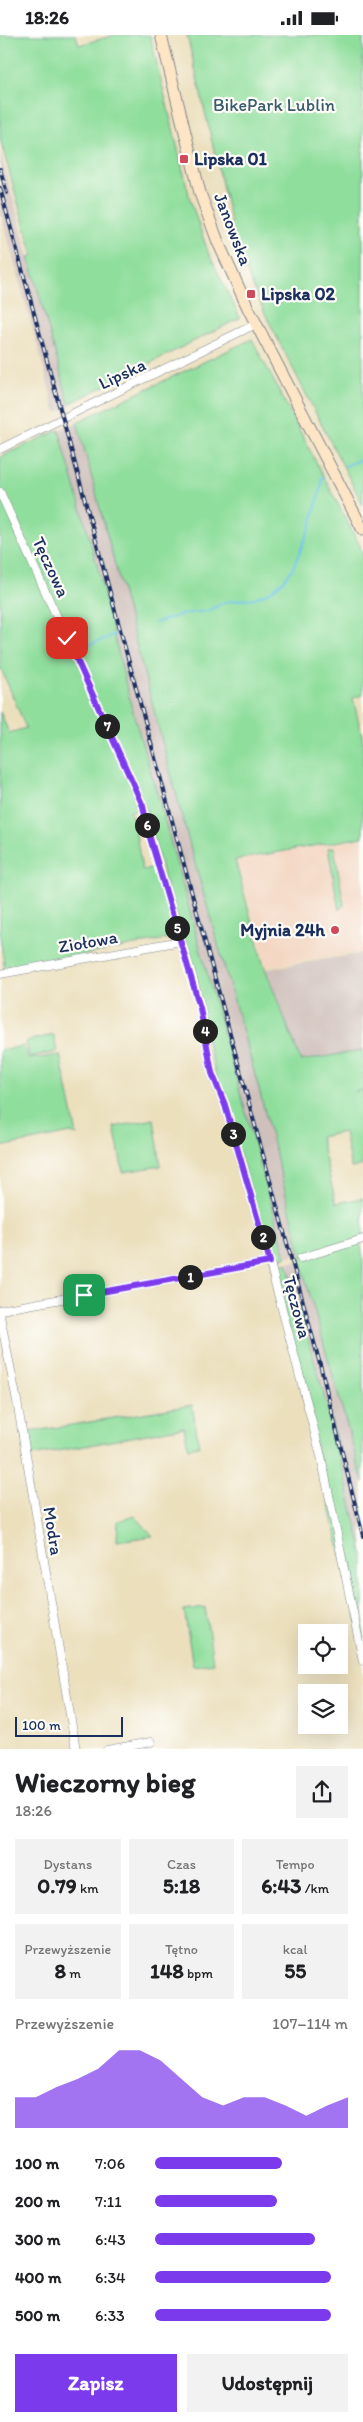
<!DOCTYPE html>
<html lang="pl">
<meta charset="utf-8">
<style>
:root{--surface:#fff;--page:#f2f2f2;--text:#202124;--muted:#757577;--accent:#7c3aed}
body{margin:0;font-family:Itim,sans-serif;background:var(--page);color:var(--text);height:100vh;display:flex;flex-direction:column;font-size:19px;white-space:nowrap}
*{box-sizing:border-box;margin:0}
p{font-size:16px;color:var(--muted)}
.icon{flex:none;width:28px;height:28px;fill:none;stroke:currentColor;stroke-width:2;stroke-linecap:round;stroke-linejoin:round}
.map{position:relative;height:1714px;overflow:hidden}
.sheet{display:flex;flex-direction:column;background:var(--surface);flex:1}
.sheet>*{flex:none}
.tools{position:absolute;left:298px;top:1589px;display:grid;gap:10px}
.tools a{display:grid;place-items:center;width:50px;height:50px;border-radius:0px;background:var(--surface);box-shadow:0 5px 20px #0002;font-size:25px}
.scale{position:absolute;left:15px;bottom:12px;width:108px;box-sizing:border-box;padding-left:5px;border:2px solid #1b2f5e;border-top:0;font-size:14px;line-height:18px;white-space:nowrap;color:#1b2f5e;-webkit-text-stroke:4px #fdfcf7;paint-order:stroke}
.pin{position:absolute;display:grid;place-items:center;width:42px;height:42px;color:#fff;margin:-21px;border-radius:10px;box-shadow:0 2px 8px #0006}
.km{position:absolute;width:25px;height:25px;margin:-12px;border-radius:50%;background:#222;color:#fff;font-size:14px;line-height:25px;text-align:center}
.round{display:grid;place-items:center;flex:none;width:52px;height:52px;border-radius:0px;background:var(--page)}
.head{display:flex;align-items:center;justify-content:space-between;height:85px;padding:0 15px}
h1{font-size:28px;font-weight:700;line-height:38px}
.stats{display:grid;grid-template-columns:repeat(3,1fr);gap:8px;height:85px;padding:5px 15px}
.stats div{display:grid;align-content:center;border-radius:0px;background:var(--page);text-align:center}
.stats b{font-size:21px;font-weight:700}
.stats small{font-size:14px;font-weight:400}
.stats p{font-size:14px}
.chart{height:140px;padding:10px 15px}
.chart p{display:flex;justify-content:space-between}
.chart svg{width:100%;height:90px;margin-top:5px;fill:var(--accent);opacity:.7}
.button{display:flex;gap:10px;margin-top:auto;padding:10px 15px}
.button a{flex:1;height:58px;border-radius:0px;background:var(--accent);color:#fff;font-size:20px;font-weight:700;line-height:58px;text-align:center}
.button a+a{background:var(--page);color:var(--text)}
ul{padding:0 15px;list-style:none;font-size:16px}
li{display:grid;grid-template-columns:80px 60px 1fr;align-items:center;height:38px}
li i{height:12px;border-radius:6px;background:var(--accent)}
.status{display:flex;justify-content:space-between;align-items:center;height:35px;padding:0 25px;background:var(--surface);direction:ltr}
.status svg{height:14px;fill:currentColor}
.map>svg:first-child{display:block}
</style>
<div class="status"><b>18:26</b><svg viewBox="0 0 49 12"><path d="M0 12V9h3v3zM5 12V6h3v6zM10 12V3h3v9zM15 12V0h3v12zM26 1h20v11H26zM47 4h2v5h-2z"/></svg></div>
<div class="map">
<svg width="363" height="1715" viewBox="0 0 363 1715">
<rect width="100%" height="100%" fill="#fdfcf7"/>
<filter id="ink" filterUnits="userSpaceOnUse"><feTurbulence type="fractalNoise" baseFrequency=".02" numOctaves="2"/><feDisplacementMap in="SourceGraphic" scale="10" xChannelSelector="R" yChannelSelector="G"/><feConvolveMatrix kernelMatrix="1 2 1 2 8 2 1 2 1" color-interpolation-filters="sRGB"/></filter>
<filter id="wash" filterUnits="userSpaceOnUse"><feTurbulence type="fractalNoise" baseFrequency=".0096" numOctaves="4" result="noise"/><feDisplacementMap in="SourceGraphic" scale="20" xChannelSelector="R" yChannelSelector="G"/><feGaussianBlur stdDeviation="1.12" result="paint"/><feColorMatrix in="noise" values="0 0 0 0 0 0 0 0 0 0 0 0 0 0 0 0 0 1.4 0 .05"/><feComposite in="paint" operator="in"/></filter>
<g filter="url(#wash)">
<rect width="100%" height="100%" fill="#ebdfbc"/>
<polygon fill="#f3d4bf" points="363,804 363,916 267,932 237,826"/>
<g fill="#cfc0bb">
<polygon points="0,116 70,371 56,378 0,176"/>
<polygon points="77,387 190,811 259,1054 300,1218 286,1222 159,765 130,667 99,537 59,395"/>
<polygon points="363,918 363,1015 301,1026 266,934"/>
<polygon points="300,1225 362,1443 363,1519 332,1389 287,1228"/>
</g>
<g fill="#8fde9c" stroke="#55867d">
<polygon points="0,0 76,0 79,10 115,0 150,0 190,164 208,217 240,283 69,369 29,222 33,221 0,104"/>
<polygon points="187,0 363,0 363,470 267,283 226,190 231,188"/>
<polygon points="252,304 363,517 363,660 353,663 363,705 363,802 235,825 263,928 301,1026 363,1015 363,1055 354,1057 363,1055 363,1130 351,1133 344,1097 320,1102 336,1168 363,1163 363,1205 360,1206 363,1222 363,1447 300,1225 302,1222 259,1054 190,811 77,387"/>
<polygon points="59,395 99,537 130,667 159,765 286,1222 271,1224 215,1036 145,771 130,777 134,787 142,835 156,832 176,900 166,904 5,935 0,902 0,677 9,698 26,693 0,631 0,422"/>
<polygon points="334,812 344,870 339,875 328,813"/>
<polygon points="54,1000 57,1017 29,1022 26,1006"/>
<polygon points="24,1011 28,1024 60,1020 77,1100 71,1098 0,1112 0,1015"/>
<polygon points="154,1084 161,1131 123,1137 114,1092"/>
<polygon points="287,1228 332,1389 363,1519 363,1612 273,1232"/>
<polygon points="192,1370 199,1411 188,1413 184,1392 27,1422 23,1398"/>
<polygon points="135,1481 153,1501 117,1506 118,1486"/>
<polygon points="205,1572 213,1628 193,1631 184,1575"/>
</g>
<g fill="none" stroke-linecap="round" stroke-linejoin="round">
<g stroke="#6bc2e8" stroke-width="2">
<polyline points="345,431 363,423"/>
<polyline points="155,588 183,579 208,576 225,567 254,563 270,557 283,546 293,533 311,490 322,449 321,443 324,442"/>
<polyline points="72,609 84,612 116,599"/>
<polyline points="56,615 67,611"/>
</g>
</g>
</g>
<g filter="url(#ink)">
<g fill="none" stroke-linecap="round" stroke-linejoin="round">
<defs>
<g id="street">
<polyline points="0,414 256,289"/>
<polyline points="0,457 143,771 148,796 193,944 201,973 212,1038 225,1070 268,1221 321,1421 363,1626"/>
<polyline points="0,939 181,906"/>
<polyline points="301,1223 363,1204"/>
<polyline points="0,1275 269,1227"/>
<polyline points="0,1281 17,1366 76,1715"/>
<polyline points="107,1715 151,1707"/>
</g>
<polyline id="secondary" points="161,0 200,158 218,207 248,273 363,495"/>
</defs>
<use href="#street" stroke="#83878d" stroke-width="9"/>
<use href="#secondary" stroke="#83878d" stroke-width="13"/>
<use href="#street" stroke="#fff" stroke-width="8"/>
<use href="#secondary" stroke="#fee5c5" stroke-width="11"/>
<defs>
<g id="rail">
<polyline points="0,134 7,158"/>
<polyline points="0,153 321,1333 363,1501"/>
</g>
</defs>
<use href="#rail" stroke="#1b2f5e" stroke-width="4"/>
<use href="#rail" stroke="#fdfcf7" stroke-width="2" stroke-dasharray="5.5" stroke-linecap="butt"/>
</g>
</g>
<g fill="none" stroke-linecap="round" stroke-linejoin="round" filter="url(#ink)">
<defs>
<polyline id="route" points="67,603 143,771 148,796 200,973 212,1038 225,1070 270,1227 84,1260"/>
</defs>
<use href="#route" stroke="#fff" stroke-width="10"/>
<use href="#route" stroke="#7c3aed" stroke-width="6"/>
</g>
<g fill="#d1495b" stroke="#fdfcf7" stroke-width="2">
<rect x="179" y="119" width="10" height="10" rx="2.5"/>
<rect x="246" y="254" width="10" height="10" rx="2.5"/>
<circle cx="335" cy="895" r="5"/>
</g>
<g text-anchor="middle" stroke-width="4.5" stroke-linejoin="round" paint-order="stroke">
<g font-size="18" fill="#385b6e" stroke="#fdfcf7">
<text x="274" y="76">BikePark Lublin</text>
</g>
<g font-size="18" font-weight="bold" fill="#1b2f5e" stroke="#fdfcf7" text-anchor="start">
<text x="194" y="130">Lipska 01</text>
<text x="261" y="265">Lipska 02</text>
<text x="325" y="901" text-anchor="end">Myjnia 24h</text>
</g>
<g font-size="18" fill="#1b2f5e" stroke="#fdfcf7">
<text transform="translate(233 194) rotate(69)" y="6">Janowska</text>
<text transform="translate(122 339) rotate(-25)" y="6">Lipska</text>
<text transform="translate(51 532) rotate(65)" y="6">Tęczowa</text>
<text transform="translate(88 907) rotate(-10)" y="6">Ziołowa</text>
<text transform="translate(297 1272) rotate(75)" y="6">Tęczowa</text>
<text transform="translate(53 1496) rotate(81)" y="6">Modra</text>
</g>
</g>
</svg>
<div class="tools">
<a><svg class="icon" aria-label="locate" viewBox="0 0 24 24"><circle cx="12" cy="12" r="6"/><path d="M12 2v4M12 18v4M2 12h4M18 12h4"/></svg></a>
<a><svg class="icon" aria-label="layers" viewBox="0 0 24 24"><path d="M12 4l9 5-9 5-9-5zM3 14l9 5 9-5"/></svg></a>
</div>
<div class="scale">100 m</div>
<div class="pin" style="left:84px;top:1260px;background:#1e9e55"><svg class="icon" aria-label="arrive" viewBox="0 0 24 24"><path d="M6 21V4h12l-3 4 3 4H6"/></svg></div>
<div class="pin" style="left:67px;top:603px;background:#d93025"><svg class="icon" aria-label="check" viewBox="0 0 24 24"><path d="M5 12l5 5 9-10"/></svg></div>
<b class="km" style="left:190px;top:1242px">1</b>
<b class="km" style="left:263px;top:1202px">2</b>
<b class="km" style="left:233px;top:1099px">3</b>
<b class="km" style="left:205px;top:996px">4</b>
<b class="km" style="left:177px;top:893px">5</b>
<b class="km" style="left:147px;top:790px">6</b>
<b class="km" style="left:107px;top:691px">7</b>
</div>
<section class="sheet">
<div class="head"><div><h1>Wieczorny bieg</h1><p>18:26</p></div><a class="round"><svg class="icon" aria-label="share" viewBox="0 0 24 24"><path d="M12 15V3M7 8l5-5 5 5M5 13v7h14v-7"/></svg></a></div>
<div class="stats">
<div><p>Dystans</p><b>0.79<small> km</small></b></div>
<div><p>Czas</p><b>5:18</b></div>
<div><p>Tempo</p><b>6:43<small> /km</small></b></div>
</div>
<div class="stats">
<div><p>Przewyższenie</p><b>8<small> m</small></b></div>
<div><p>Tętno</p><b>148<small> bpm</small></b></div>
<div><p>kcal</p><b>55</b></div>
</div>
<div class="chart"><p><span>Przewyższenie</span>107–114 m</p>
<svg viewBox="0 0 160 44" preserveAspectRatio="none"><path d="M0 44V29L10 29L20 24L30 20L40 15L50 6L60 6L70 11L80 20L90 29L100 33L110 29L120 29L130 33L140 38L150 33L160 29V44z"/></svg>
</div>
<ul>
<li><b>100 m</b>7:06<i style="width:66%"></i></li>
<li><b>200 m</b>7:11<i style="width:63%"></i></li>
<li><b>300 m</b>6:43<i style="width:83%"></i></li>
<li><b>400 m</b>6:34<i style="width:91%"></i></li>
<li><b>500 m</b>6:33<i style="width:91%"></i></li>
</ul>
<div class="button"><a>Zapisz</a><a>Udostępnij</a></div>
</section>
